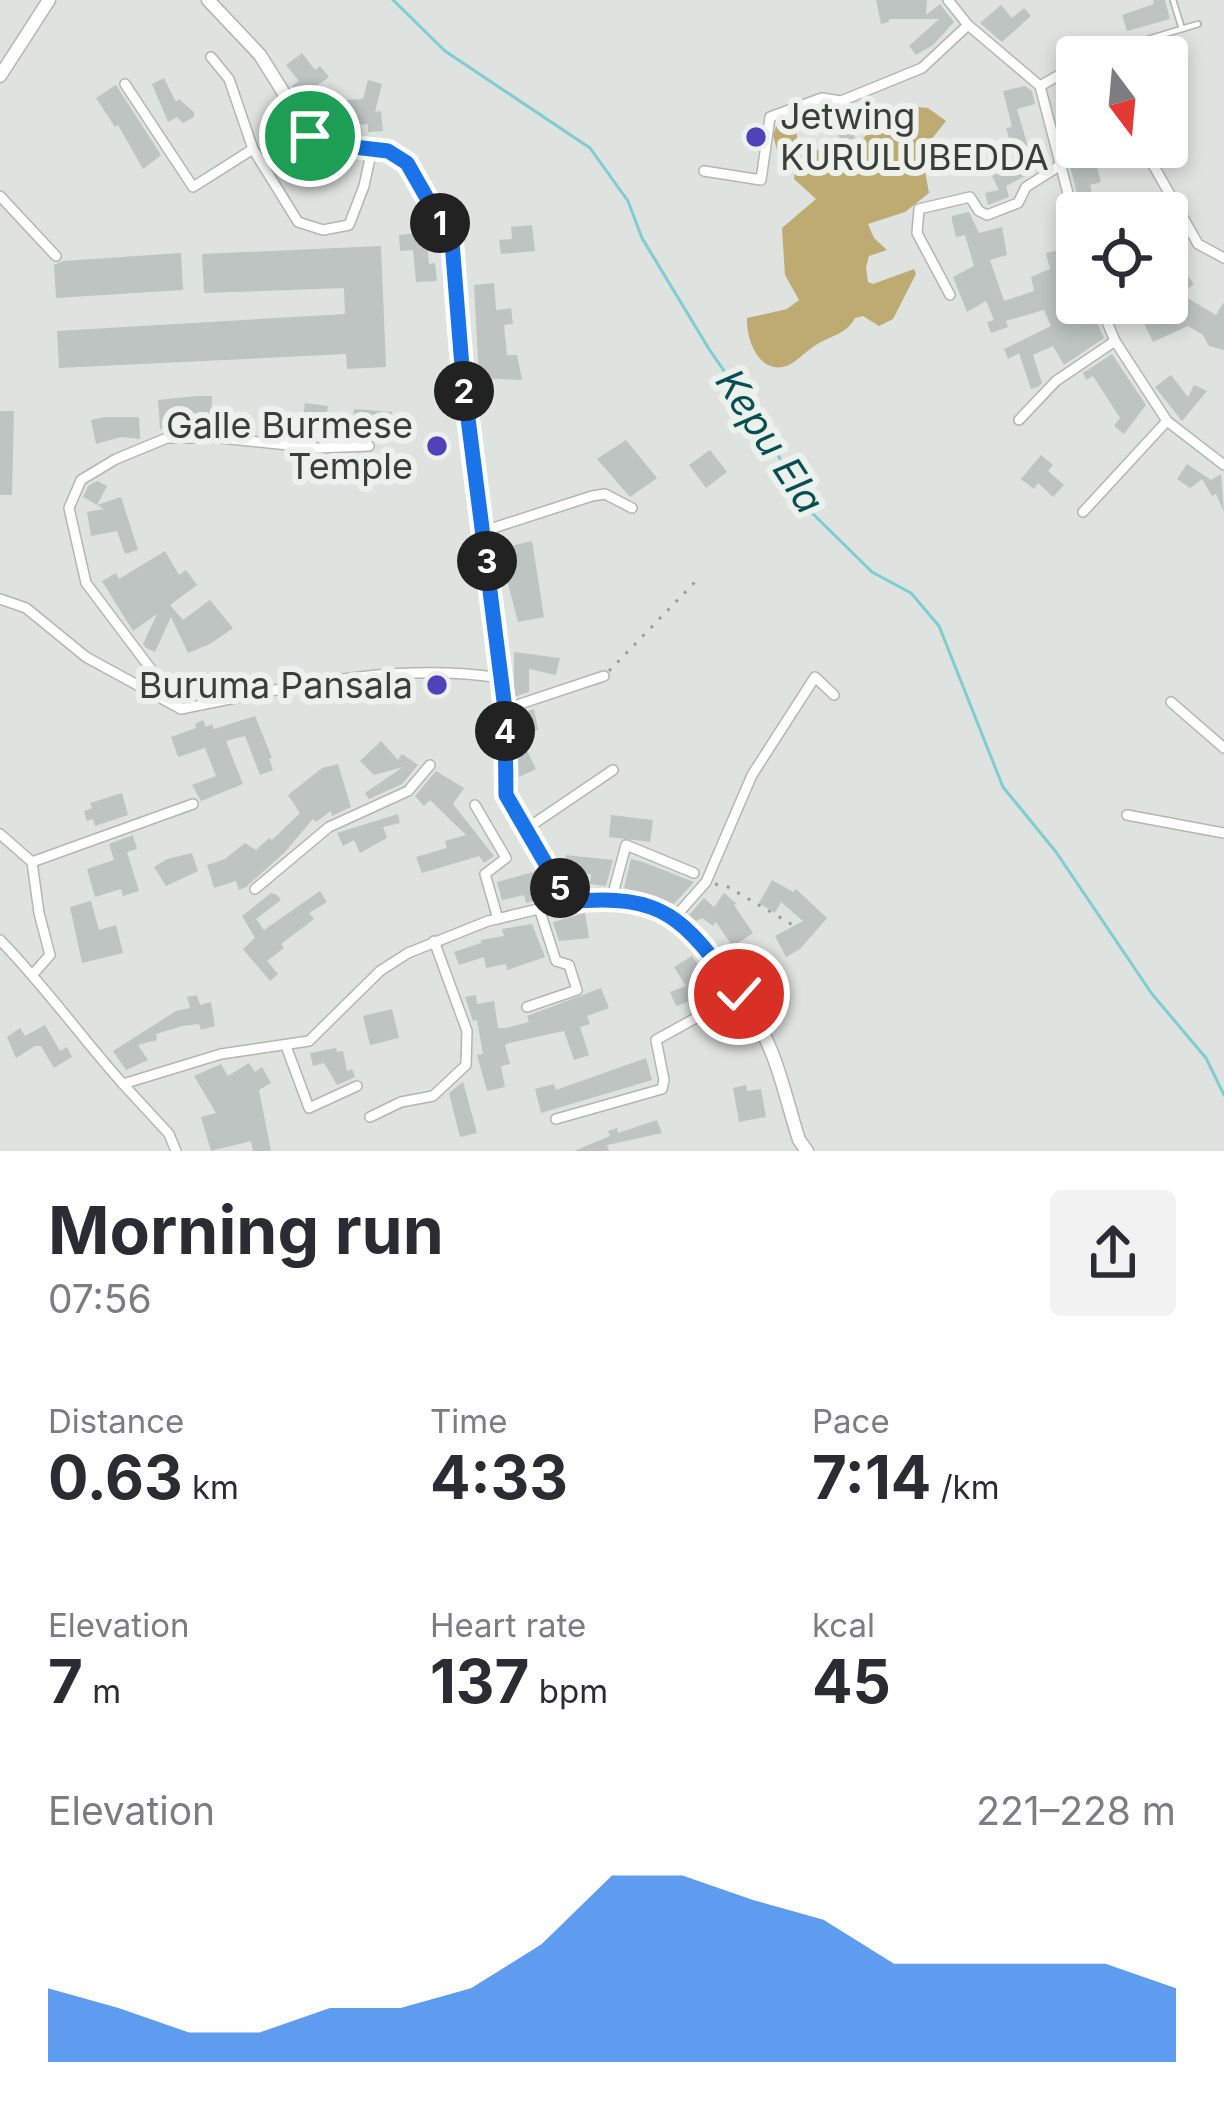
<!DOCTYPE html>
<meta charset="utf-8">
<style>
:root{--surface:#fff;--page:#f2f2f3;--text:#2b2b33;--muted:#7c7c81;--accent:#1a73e8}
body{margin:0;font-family:Inter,sans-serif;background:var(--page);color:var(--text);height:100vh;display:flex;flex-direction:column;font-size:45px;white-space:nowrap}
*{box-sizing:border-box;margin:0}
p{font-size:39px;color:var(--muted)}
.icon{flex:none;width:66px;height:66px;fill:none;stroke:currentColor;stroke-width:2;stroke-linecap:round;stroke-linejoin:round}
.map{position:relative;height:1151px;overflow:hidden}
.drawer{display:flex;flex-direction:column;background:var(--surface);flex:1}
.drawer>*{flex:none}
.needle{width:78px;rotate:164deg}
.fabs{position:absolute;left:1056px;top:36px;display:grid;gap:24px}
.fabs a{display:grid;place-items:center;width:132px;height:132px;border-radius:12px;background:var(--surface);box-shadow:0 6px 18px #0003;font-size:60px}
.pin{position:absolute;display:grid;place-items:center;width:102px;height:102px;color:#fff;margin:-51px;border:6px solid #fff;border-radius:50%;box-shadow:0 3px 12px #0007}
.km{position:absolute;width:60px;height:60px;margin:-30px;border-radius:50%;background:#222;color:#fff;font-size:33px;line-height:60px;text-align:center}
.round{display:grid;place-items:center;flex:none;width:126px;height:126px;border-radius:12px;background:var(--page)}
.overview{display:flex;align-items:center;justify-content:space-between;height:204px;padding:0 48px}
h1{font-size:66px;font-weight:700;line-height:90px}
.figures{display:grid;grid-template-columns:repeat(3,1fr);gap:18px;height:204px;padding:12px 48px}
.figures div{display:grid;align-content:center}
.figures b{font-size:60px;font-weight:700}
.figures small{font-size:33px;font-weight:400}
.figures p{font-size:33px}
.chart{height:336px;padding:24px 48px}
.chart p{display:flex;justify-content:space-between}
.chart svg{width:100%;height:216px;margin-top:12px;fill:var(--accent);opacity:.7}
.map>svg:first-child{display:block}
</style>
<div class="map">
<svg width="1224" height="1151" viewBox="0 0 1224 1151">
<rect width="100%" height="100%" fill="#dee3df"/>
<path fill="#bdab72" d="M917,107L928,108L946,121L930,141L931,161L924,166L929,193L905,212L868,224L874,238L887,250L869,256L866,267L868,282L873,284L914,269L916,274L893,319L879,326L863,316L855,318C846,335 831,335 816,345C805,351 795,365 783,367C757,372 746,337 747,318L787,309L799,300L785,275L782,228L816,199L794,179L796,166L780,161L773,135L777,124L794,119L799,148L805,152L822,149L832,140L850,150L881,122Z"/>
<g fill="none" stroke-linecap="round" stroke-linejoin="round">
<polyline stroke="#7ecdd2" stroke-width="3" points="393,0 445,51 590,148 628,201 642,238 709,349 758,420 809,510 872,572 911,593 939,626 1003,787 1056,852 1152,994 1206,1058 1224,1095"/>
</g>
<g fill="#bdc4c2">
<polygon points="876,0 927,0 926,15 940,4 954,22 933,45 916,55 909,46 939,19 889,19 889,22 881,24"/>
<polygon points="1153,0 1165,0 1170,19 1127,31 1122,15 1154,4"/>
<polygon points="1001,5 1012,18 1024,8 1031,16 1002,42 980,23"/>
<polygon points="302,53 315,70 320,66 329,77 312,89 318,97 305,107 292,86 299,81 286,65"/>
<polygon points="164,78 176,102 179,99 194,112 194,117 183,123 177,117 168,122 152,84"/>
<polygon points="368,80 382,84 375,112 381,111 383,131 368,132 368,124 327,127 325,101 363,99"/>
<polygon points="116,85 161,155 143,169 118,125 115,127 96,98"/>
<polygon points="1025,86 1032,91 1035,104 1017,109 1035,171 1006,186 1009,197 988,205 985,193 999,190 992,176 1017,164 1006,128 1012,127 1003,91"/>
<polygon points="875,102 883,113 870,115 871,124 852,128 855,138 841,143 837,131 827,133 825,127 855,117 853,106"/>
<polygon points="1120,147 1122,155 1096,164 1101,182 1090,185 1096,213 1082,213 1070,166 1090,160 1088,154 1101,148 1102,153"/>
<polygon points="969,212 979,233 1002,227 1007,255 990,260 1004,301 1034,291 1031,277 1050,269 1046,253 1071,247 1074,258 1061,261 1071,286 1063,289 1077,322 1094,315 1104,338 1064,365 1053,346 1033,355 1042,383 1038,387 1031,389 1019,353 1008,359 1004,349 1051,326 1044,310 1006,321 1008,327 991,333 987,322 994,320 986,301 967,312 953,277 974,266 965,235 956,237 952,220 952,216"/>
<polygon points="532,225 535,251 501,254 499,240 512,239 511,227"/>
<polygon points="426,232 429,264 435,263 437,281 416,282 413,250 400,251 399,235"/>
<polygon points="381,246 386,367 347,369 346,354 59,368 57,331 345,314 344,288 204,293 202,254"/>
<polygon points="181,253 183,290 56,298 54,265 63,261"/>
<polygon points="1184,271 1194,284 1181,294 1216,315 1224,302 1224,350 1209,346 1203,335 1188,326 1153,342 1144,323 1182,305 1167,284"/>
<polygon points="494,283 496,310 511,308 513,324 504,325 507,355 517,355 522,380 479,378 474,285"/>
<polygon points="1112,354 1146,405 1124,434 1114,426 1120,418 1093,376 1086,380 1083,373"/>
<polygon points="1171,375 1188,397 1194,385 1207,391 1182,421 1155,387"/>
<polygon points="196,396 212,396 211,427 160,429 158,400"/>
<polygon points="305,403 328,406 325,424 330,424 329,439 289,436 290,421 302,422"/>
<polygon points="354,409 392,412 387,443 368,437 370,421 353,420"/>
<polygon points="0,411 14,411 12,495 0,495"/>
<polygon points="105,417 139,417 140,439 121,437 96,444 91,420"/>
<polygon points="626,440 657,478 630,497 597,459"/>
<polygon points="710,450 727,472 706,488 689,465"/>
<polygon points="1041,455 1053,465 1048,471 1064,485 1053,497 1038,483 1034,489 1021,479"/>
<polygon points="1187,464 1211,480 1221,474 1224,512 1216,494 1212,496 1202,479 1190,488 1177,479"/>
<polygon points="97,481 107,486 97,505 121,497 138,550 125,554 117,531 91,536 87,512 104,509 83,497 88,486"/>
<polygon points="532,541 544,617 518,622 499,549"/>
<polygon points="165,551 179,575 186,570 197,585 170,605 183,620 210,600 233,628 210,644 188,653 171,617 155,652 146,648 143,644 157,614 133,631 102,581 116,573 119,579"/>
<polygon points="514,652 560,658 556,675 529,669 529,692 514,697"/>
<polygon points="534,709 538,730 519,734 536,769 519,777 516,715"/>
<polygon points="255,716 272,758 269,759 273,770 260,775 245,736 226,741 243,784 201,801 192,785 216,776 205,748 178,757 171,737 196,728 195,724 203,720 206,727 212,724 214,729"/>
<polygon points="381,741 398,760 402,754 418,765 402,784 369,799 365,793 403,767 374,775 360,761"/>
<polygon points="338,764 351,807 332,816 331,811 316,822 313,819 284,853 246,887 239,890 236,881 214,888 207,865 225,859 245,843 256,850 269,838 272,840 300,813 288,795 322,768"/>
<polygon points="436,771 464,788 453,804 494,856 484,863 479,856 422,873 416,857 447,848 445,841 466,835 430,800 424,806 415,796"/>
<polygon points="122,793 128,815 95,826 93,819 87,821 84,811 92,808 90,803"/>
<polygon points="398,814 400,823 383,827 387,838 360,853 354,840 343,846 337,833"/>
<polygon points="611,815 653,820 650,842 609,837"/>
<polygon points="133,835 137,849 127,852 139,891 123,896 121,889 95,897 87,869 114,860 109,844"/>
<polygon points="192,853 198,871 166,886 154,867 167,859"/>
<polygon points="566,855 613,860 606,886 590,884 591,874 566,874"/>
<polygon points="631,859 643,862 694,882 674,904 624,888"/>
<polygon points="537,871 541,899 526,903 524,895 502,900 497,882"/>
<polygon points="772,880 793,892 796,889 827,918 800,949 786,957 775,936 803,921 781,902 775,913 759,903"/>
<polygon points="320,891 327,902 309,913 314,919 281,944 284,948 267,961 278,974 270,981 243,949 255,938 242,916 271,893 277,895 281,900 256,919 264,930"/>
<polygon points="724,893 736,903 734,905 753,933 733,947 716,922 713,926 702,918 696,921 689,915 704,898 714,907"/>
<polygon points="91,901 99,930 116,925 123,953 82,963 70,907"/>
<polygon points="585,913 589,938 559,941 553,922"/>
<polygon points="532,924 545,957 507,970 506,964 486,968 484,957 459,965 454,952 481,943 481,940 504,936 502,929"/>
<polygon points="692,956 700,968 694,971 704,996 676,1006 670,992 686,986 674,967"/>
<polygon points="601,988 609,1008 587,1016 590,1024 580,1027 589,1055 574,1060 564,1031 509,1043 505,1045 510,1064 501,1066 505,1087 487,1091 477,1055 483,1054 477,1020 473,1021 465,997 476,995 477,1004 494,1001 498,1028 506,1028 529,1022 527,1016"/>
<polygon points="197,995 200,1005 211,1002 215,1026 201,1030 199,1024 182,1026 156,1034 157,1040 138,1045 148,1060 126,1070 113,1051 176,1011 190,1008 187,997"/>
<polygon points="392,1009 399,1038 370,1045 363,1016"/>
<polygon points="45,1025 60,1051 67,1047 72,1057 54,1068 41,1046 35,1046 16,1058 7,1037 20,1028 25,1036"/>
<polygon points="336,1048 337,1052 343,1051 347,1071 352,1069 355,1077 337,1085 324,1063 313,1066 310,1053"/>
<polygon points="646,1058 652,1080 541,1113 535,1089 554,1084 556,1090"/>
<polygon points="249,1063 255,1072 262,1067 271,1083 259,1090 271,1151 253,1151 251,1141 211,1151 201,1117 216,1113 194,1076 221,1064 228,1076"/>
<polygon points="463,1082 477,1133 460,1137 449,1093"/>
<polygon points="746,1085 747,1091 761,1089 766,1117 739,1122 733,1088"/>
<polygon points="657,1120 662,1133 607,1145 609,1151 574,1151 610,1136 608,1131 617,1128 618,1133"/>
</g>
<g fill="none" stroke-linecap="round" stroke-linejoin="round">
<defs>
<g id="lane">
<polyline points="1173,0 1182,29"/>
<polyline points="1115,57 1132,44 1198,24"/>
</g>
<g id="street">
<polyline points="948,0 968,25 1040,86 1077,228"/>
<polyline points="211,57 229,79 253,149 298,222 323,230 349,225 364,186 372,149"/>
<polyline points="125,84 193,187 253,149"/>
<polyline points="1040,86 1077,65"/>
<polyline points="1143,147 1198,244 1224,258"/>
<polyline points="704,171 761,180 770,117 822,98 841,101 922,68 968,25"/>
<polyline points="0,196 56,256"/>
<polyline points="950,295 917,233 919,209 970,197 979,211 987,215 1018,203 1026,187 1059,166"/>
<polyline points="1099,303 1115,341 1167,421 1224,465"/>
<polyline points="1019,420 1056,381 1115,341"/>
<polyline points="1083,512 1167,421"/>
<polyline points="484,531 592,496 605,494 632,508"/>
<polyline points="0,599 26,608 86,657 181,709 86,583 69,508 81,480 116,459 167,438 220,438 317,448 369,446"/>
<polyline points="1171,702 1224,748"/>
<path d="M181,709C287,688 393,661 501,678"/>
<polyline points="505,709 604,676"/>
<polyline points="475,805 506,858 485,874 498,919"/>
<polyline points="1127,815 1224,833"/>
<polyline points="526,829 613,770"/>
<polyline points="0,834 32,862 39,913 50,955 33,974"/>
<polyline points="32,862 193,804"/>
<polyline points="255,889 329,827 408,791 430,765"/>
<polyline points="612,897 626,845 694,873"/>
<polyline points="675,917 706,882 752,775 815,677 834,695"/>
<path d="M0,940C44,985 81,1037 123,1084L221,1054L309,1041L380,971L408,953L488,921L568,902"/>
<polyline points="527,1007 577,990 569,965 556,961 539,908"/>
<polyline points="286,1046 309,1108 357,1086"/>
<polyline points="123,1084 169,1134 176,1151"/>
<polyline points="370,1117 401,1102 433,1096 466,1065 467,1031 434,941"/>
<polyline points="556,1119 662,1089 664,1080 656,1040 739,994"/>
</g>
<g id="secondary">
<path d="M208,0L260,55L310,135L320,143L388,151L407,163L451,242L463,379L505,709L506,795L568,902C600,899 629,897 659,908C696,922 748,1000 764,1035C780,1067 788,1106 799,1140L807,1151"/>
<polyline points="0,76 49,0"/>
</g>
</defs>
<use href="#lane" stroke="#b2b7b2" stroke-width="8"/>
<use href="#street" stroke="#b2b7b2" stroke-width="12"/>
<use href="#secondary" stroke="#b2b7b2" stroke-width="15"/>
<g stroke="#9b9e9b" stroke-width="3" stroke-dasharray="3 9" stroke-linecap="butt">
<polyline points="609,671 696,581"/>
<polyline points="715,884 728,887 793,925"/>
</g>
<use href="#lane" stroke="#fff" stroke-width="4.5"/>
<use href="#street" stroke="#fff" stroke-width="9"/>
<use href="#secondary" stroke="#fff" stroke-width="12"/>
</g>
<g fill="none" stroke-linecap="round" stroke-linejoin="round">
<defs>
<path id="route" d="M310,136L320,143L388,151L407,163L452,242L463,379L505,709L506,795L568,902C666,892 685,920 739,994"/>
</defs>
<use href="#route" stroke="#fff" stroke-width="24"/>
<use href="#route" stroke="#1a73e8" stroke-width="15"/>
</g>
<g fill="#5042b9" stroke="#ecf1ec" stroke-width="4.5">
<circle cx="756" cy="137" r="12"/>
<circle cx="437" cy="446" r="12"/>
<circle cx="437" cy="685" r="12"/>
</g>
<g text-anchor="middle" stroke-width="12" stroke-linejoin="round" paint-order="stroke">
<g font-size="36" fill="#3b3d3b" stroke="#ecf1ec" text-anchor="end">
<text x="780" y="129" text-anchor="start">Jetwing<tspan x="780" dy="41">KURULUBEDDA</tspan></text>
<text x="413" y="438">Galle Burmese<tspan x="413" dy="41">Temple</tspan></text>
<text x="413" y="698">Buruma Pansala</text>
</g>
<g font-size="39" font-style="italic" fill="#044f53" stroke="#ecf1ec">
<text transform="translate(770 441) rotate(57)" y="14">Kepu Ela</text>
</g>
</g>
</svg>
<div class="fabs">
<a><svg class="needle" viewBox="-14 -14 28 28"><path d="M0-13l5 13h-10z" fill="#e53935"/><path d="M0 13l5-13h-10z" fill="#7c7c81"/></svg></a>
<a><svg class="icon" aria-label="locate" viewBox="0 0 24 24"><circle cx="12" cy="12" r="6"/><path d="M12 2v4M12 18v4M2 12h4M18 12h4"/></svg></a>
</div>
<div class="pin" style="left:310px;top:136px;background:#1e9e55"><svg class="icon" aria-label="arrive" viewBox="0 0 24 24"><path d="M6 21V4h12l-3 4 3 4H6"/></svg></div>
<div class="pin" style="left:739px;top:994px;background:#d93025"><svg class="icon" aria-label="check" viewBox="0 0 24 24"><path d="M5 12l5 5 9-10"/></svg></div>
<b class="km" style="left:440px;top:223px">1</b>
<b class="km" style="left:464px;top:391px">2</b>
<b class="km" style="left:487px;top:561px">3</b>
<b class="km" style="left:505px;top:731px">4</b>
<b class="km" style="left:560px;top:888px">5</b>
</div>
<section class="drawer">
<div class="overview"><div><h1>Morning run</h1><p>07:56</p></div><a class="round"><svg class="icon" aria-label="share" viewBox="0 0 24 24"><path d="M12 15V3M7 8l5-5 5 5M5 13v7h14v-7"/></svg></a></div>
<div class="figures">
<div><p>Distance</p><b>0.63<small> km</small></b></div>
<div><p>Time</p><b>4:33</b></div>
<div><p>Pace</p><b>7:14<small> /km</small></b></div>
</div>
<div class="figures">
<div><p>Elevation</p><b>7<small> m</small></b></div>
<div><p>Heart rate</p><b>137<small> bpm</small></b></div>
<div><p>kcal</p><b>45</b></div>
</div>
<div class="chart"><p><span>Elevation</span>221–228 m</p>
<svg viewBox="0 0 160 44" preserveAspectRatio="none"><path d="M0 44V29L10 33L20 38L30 38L40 33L50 33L60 29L70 20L80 6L90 6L100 11L110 15L120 24L130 24L140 24L150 24L160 29V44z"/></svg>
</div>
</section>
